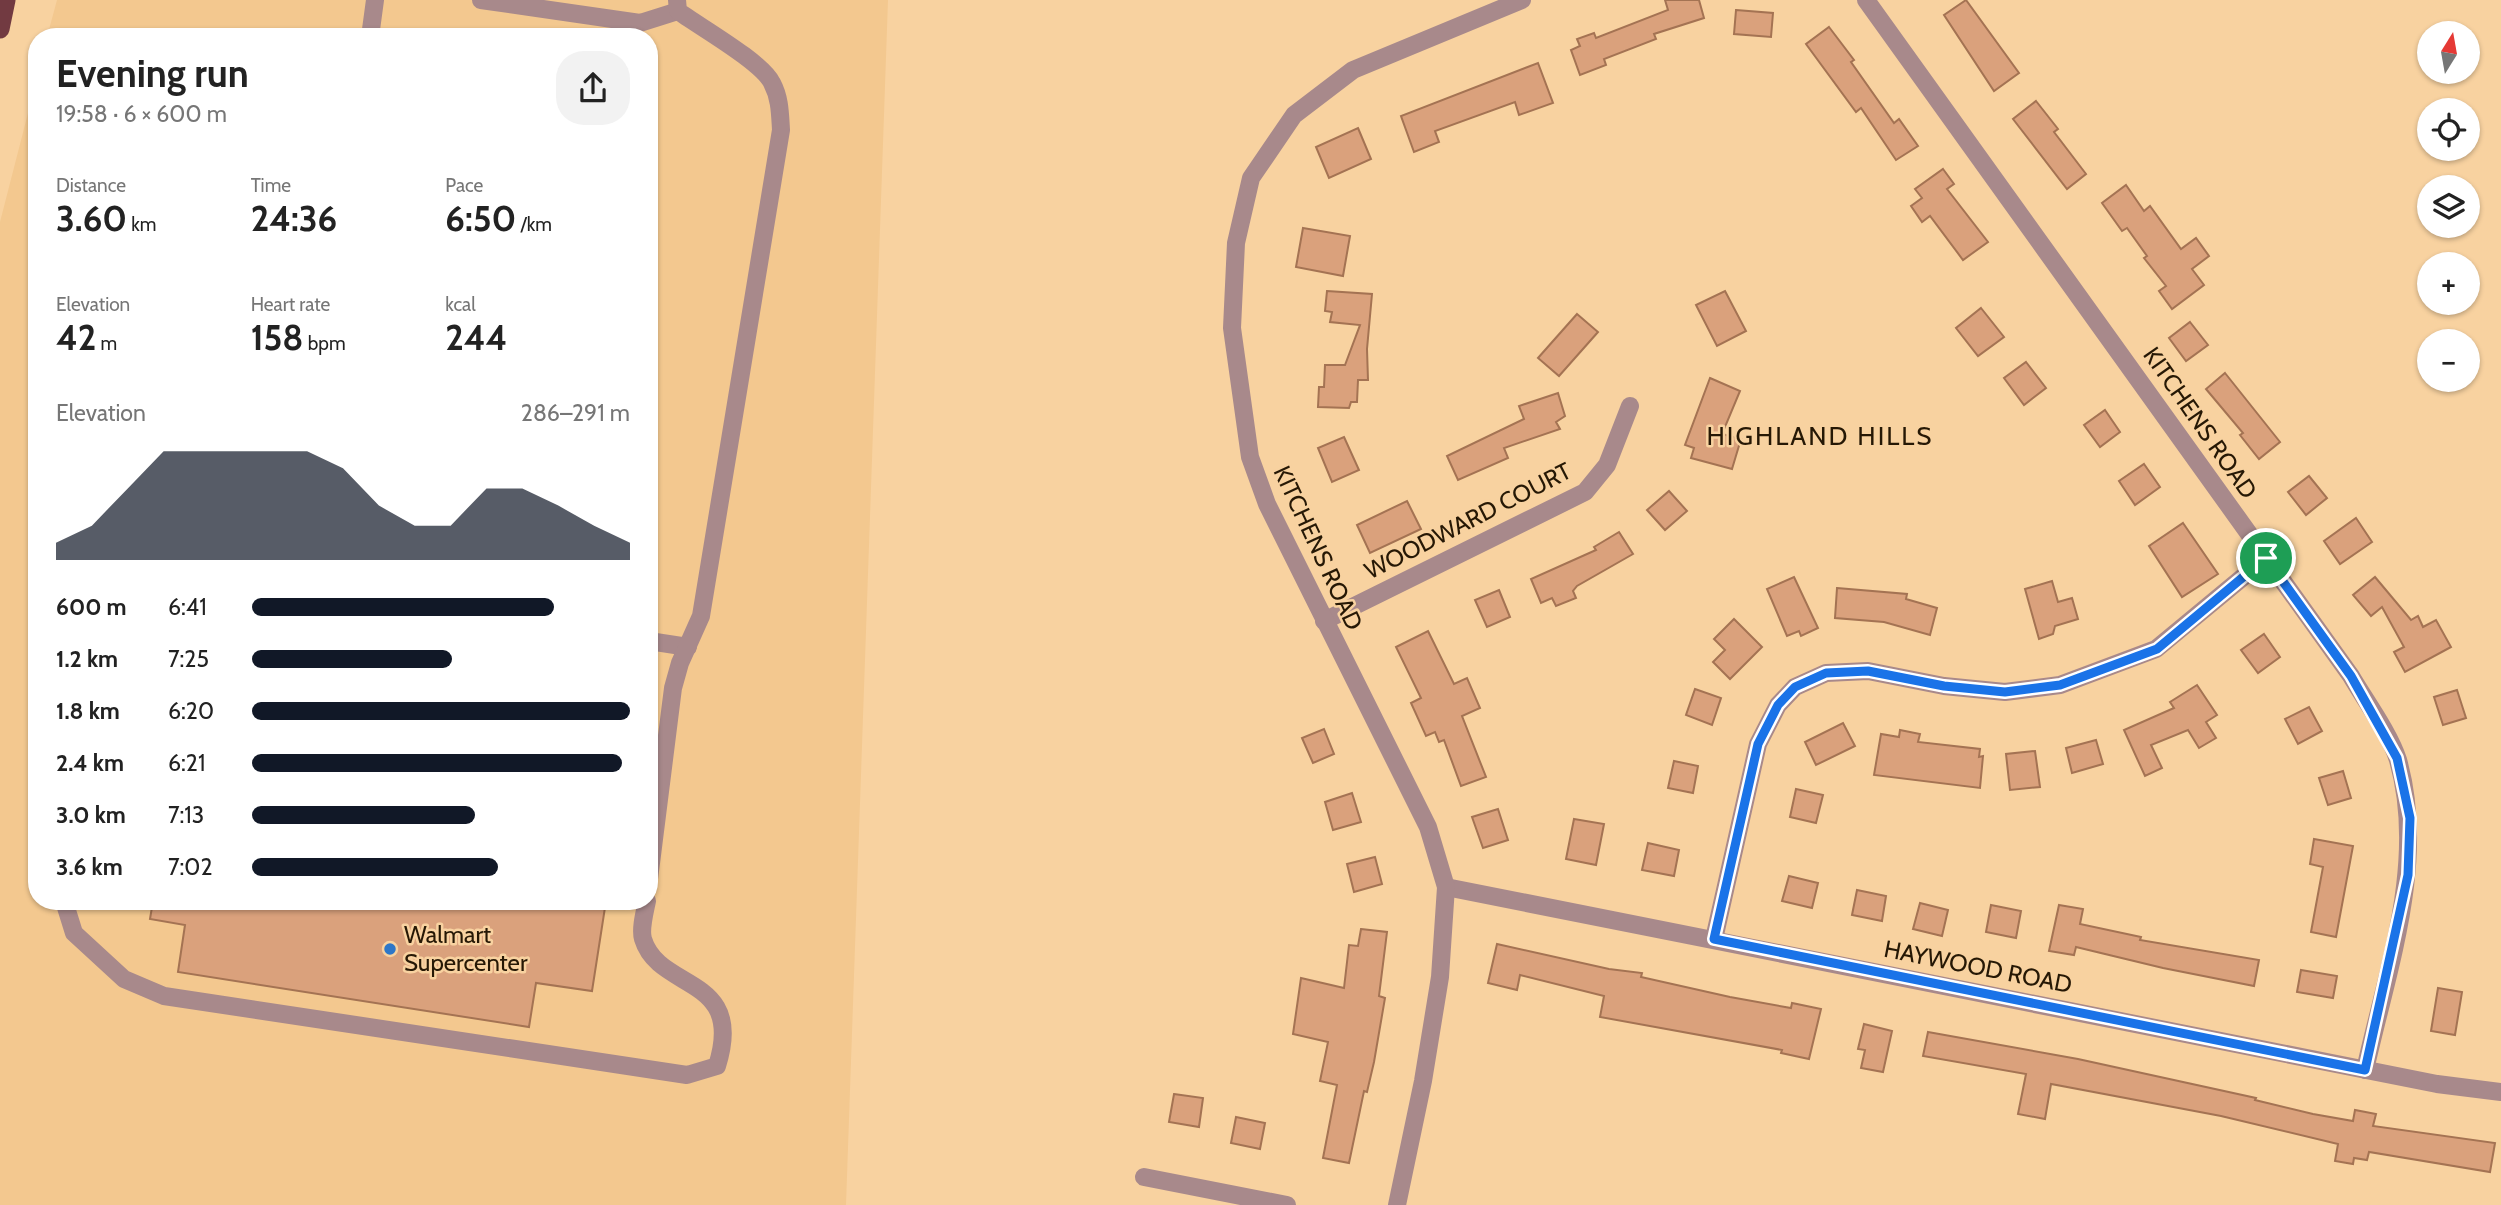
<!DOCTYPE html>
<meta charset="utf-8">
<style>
:root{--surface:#fff;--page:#f2f2f2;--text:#222;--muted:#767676;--accent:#111827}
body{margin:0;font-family:Cabin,sans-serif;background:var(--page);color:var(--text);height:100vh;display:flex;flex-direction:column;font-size:26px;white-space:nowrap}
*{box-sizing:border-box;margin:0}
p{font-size:23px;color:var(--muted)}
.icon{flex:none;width:38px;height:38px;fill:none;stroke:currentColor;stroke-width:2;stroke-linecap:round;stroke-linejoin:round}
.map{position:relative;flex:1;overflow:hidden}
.drawer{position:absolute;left:28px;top:28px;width:630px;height:882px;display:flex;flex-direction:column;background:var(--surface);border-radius:28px;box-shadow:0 2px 5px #0004}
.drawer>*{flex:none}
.needle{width:46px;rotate:11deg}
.fabs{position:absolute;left:2417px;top:21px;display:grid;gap:14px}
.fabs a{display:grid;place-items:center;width:63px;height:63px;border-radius:50%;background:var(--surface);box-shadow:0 2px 5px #0004;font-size:35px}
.pin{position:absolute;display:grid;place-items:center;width:60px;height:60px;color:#fff;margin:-30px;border:4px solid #fff;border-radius:50%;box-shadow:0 2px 7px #0007}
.round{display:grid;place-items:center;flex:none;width:74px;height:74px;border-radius:28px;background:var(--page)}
.head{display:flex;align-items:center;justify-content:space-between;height:119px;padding:0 28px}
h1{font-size:38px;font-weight:700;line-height:52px}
.figures{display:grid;grid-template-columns:repeat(3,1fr);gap:10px;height:119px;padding:7px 28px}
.figures div{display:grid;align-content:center}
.figures b{font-size:35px;font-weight:700}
.figures small{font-size:19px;font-weight:400}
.figures p{font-size:19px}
.chart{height:196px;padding:14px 28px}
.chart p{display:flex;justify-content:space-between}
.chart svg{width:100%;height:126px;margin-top:7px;fill:var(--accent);opacity:.7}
ul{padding:0 28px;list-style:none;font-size:23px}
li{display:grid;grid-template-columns:112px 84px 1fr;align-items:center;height:52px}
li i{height:18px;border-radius:9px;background:var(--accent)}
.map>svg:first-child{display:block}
</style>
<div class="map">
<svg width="2501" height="1205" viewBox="0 0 2501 1205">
<rect width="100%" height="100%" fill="#f8d2a0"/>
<polygon fill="#f3c88f" points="57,0 888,0 846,1205 0,1205 0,222 37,78 37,901 649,901 649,37 47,37"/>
<g fill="#daa17c" stroke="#a47353" stroke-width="2">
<polygon points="1665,0 1699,0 1704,18 1654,34 1656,39 1604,59 1606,65 1580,75 1571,50 1580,46 1577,39 1594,33 1596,38 1668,10"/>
<polygon points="1966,0 2019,73 1994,91 1944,15"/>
<polygon points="1736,10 1773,13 1771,37 1734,34"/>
<polygon points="1829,27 1854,60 1851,62 1894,123 1899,119 1918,146 1896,160 1861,108 1856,112 1806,44"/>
<polygon points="1538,63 1553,103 1519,115 1515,102 1435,131 1439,142 1414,152 1401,116"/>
<polygon points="2036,101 2058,129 2054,132 2086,174 2067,189 2013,119"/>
<polygon points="1358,128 1371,159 1329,178 1316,147"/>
<polygon points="1943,169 1954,184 1947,189 1988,242 1963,260 1930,216 1922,222 1911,206 1922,198 1915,189"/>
<polygon points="2126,185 2144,211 2150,206 2181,249 2196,238 2209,256 2192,269 2204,285 2172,309 2159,291 2166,286 2144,258 2147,256 2127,228 2122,231 2102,203"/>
<polygon points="1303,228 1350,236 1343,276 1296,267"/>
<polygon points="1327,291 1372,294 1367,349 1368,380 1358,380 1357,402 1351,402 1349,408 1318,407 1319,387 1324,387 1325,365 1345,365 1360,325 1330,322 1332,312 1325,311"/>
<polygon points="1725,291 1746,331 1717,346 1696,305"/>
<polygon points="1981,308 2004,337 1978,356 1956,328"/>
<polygon points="1577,314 1598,332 1559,376 1538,358"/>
<polygon points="2190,322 2208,345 2186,361 2169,338"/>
<polygon points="2026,362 2046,388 2024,405 2004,378"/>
<polygon points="2225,373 2280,442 2259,459 2240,435 2243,433 2206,389"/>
<polygon points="1710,378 1740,391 1722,434 1741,439 1732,469 1691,458 1694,448 1685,445"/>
<polygon points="1558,393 1565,416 1556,422 1560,429 1504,448 1508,458 1458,480 1447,456 1524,419 1519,406"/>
<polygon points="2105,410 2120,432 2100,447 2084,425"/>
<polygon points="1344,437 1359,470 1332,482 1318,448"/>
<polygon points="2144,464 2160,487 2135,505 2119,481"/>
<polygon points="2309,476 2327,498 2306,515 2288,492"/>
<polygon points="1669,491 1687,511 1665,530 1647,510"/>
<polygon points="1407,501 1421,529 1370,553 1357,525"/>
<polygon points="2356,518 2372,542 2340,564 2324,541"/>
<polygon points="2183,523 2218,574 2182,597 2149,546"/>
<polygon points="1619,532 1633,554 1577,586 1573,591 1576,598 1556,606 1552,598 1541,603 1531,579 1596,550 1594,547"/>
<polygon points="1794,577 1818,628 1801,636 1799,631 1787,636 1767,589"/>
<polygon points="2375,577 2411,620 2418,616 2423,627 2436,620 2451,647 2405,672 2394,652 2404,647 2382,607 2371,616 2353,595"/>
<polygon points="2052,581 2058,602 2072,598 2078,619 2055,626 2053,634 2039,639 2025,589"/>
<polygon points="1837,588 1907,594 1906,599 1937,608 1930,635 1884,622 1835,618"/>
<polygon points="1499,590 1510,617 1487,627 1475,600"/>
<polygon points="1734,619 1762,647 1730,679 1713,662 1725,650 1714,639"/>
<polygon points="1428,631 1454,684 1467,678 1480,708 1462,716 1486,777 1461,786 1444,740 1439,742 1435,732 1426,736 1411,703 1421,698 1396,647"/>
<polygon points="2264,634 2280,657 2258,673 2241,650"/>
<polygon points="2197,685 2217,715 2206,722 2216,738 2199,748 2188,730 2151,745 2162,768 2145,776 2124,730 2174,708 2170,702"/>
<polygon points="1695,689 1721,698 1712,725 1686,715"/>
<polygon points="2457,690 2466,718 2443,725 2434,697"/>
<polygon points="2309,707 2322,731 2298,744 2285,719"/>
<polygon points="1843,723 1855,746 1816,765 1805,742"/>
<polygon points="1324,729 1334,754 1313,763 1302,738"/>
<polygon points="1900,730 1920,734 1918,742 1980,749 1979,757 1983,756 1980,788 1874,775 1881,734 1899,737"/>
<polygon points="2096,740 2103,764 2072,773 2066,748"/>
<polygon points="2035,751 2040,787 2010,790 2006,754"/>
<polygon points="1674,761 1698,766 1693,793 1668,788"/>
<polygon points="2343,771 2351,798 2328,805 2319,778"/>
<polygon points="1796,789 1823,795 1816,823 1790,817"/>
<polygon points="1352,793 1361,822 1333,830 1325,802"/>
<polygon points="1498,809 1508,840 1483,848 1472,817"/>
<polygon points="1574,819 1604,824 1596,865 1566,859"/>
<polygon points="2314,839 2353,846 2336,937 2311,932 2323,867 2310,864"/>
<polygon points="1648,843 1679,850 1674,876 1642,870"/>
<polygon points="1375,857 1382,884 1354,892 1347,864"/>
<polygon points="1789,876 1818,883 1812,908 1782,901"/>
<polygon points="1857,890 1886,896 1882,921 1852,915"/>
<polygon points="153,901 606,901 592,991 536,983 529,1027 178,972 185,925 150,919"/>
<polygon points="1920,903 1948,910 1942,936 1913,929"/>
<polygon points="1991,905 2021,911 2016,938 1986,932"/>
<polygon points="2059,905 2083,909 2080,924 2141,937 2140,940 2259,960 2254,986 2163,968 2076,947 2074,955 2049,951"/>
<polygon points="1361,929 1387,932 1379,996 1385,998 1374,1062 1367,1092 1364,1091 1349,1163 1323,1158 1337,1085 1320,1081 1328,1042 1293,1034 1301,978 1344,988 1349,945 1358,946"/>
<polygon points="1497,944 1609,969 1642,973 1641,977 1730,997 1791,1008 1792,1003 1821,1009 1809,1059 1781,1053 1782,1050 1600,1017 1604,996 1520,975 1517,990 1488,983"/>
<polygon points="2301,970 2337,976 2333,998 2297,992"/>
<polygon points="2438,988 2462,992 2455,1035 2431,1031"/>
<polygon points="1864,1024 1892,1031 1883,1072 1861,1068 1865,1050 1858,1049"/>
<polygon points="1928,1032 2078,1059 2256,1098 2255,1100 2313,1114 2353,1121 2355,1110 2376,1114 2373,1126 2495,1143 2490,1172 2369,1152 2367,1160 2354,1158 2353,1164 2335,1161 2338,1144 2221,1116 2051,1084 2045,1119 2018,1114 2026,1074 1923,1056"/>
<polygon points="1174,1094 1203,1098 1199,1127 1169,1122"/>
<polygon points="1236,1117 1265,1123 1260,1149 1231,1143"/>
</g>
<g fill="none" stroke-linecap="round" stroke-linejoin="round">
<g stroke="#a8898b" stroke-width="18">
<polyline points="481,0 640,23 678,11"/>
<path d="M1866,0L2351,676C2365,700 2390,734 2398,760C2427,862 2387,970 2365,1070"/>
<polyline points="370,37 375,0"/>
<polyline points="1324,621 1585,492 1607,465 1630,406"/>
<polyline points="649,641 688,647"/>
<path d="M649,879L673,688L680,663L701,616L781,130C780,113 780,98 772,83C762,62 700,27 678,11L677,0"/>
<polyline points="1446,887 2437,1084 2501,1092"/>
<path d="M64,901L74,933L124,979L164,996L687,1075L717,1066C746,974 659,992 643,939C640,929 645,911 647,901"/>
<polyline points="1714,939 1758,744 1778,705 1795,687 1826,673 1868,671 1944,686 2005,692 2060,685 2156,649 2266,558"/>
<polyline points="1144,1177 1287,1205"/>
<polyline points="1397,1205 1423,1081 1440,977 1446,887 1428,827 1267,504 1250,457 1232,328 1236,243 1251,178 1294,115 1353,70 1522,0"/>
</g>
<polyline stroke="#723a41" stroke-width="19" points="0,29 6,0"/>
</g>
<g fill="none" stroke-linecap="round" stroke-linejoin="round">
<defs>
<polygon id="route" points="2266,558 2351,676 2397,758 2410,818 2408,875 2365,1070 1714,939 1758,744 1778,705 1795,687 1826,673 1868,671 1944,686 2005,692 2060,685 2157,649"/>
</defs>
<use href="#route" stroke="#fff" stroke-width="14"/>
<use href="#route" stroke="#1a73e8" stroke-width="9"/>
</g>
<circle fill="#2e77c8" stroke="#f8d2a0" stroke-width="2.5" cx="390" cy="949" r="7"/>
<g text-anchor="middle" stroke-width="5" stroke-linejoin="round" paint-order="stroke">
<g font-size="24" fill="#261805" stroke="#f8d2a0">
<text transform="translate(2200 423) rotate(55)" y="8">KITCHENS ROAD</text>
<text transform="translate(1468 521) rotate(-27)" y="8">WOODWARD COURT</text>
<text transform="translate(1318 548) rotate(65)" y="8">KITCHENS ROAD</text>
<text transform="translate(1978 967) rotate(11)" y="8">HAYWOOD ROAD</text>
</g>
<g font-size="24" fill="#261805" stroke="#f8d2a0" text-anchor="start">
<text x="404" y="943">Walmart<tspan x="404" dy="28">Supercenter</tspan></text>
</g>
<g font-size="26" letter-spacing="2" fill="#261805" stroke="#f8d2a0">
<text x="1820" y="445">HIGHLAND HILLS</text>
</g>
</g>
</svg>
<div class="fabs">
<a><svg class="needle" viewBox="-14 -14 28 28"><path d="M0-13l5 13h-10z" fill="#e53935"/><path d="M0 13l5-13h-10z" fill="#767676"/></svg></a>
<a><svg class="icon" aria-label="locate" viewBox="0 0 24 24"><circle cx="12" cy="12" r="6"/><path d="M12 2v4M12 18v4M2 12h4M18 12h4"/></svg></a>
<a><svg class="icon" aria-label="layers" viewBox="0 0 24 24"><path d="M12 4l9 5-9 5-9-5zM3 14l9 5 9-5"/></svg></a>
<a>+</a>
<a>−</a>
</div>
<div class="pin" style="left:2266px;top:558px;background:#1e9e55"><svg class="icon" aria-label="arrive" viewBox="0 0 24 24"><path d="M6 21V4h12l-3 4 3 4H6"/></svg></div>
<section class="drawer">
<div class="head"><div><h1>Evening run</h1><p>19:58 · 6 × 600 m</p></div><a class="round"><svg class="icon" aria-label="share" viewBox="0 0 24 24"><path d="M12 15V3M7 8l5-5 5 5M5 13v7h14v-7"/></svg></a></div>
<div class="figures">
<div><p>Distance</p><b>3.60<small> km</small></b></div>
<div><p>Time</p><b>24:36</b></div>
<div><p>Pace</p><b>6:50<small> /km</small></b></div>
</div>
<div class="figures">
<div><p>Elevation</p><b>42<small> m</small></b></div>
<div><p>Heart rate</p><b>158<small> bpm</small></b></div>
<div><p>kcal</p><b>244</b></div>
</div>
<div class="chart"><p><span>Elevation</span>286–291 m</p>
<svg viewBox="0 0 160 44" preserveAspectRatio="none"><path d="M0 44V38L10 32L20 19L30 6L40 6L50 6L60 6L70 6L80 12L90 25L100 32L110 32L120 19L130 19L140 25L150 32L160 38V44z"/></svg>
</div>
<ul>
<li><b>600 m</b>6:41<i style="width:80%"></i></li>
<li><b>1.2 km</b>7:25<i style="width:53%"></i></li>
<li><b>1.8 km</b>6:20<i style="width:100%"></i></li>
<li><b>2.4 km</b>6:21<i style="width:98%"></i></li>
<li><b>3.0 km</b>7:13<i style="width:59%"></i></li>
<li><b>3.6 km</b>7:02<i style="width:65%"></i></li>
</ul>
</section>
</div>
